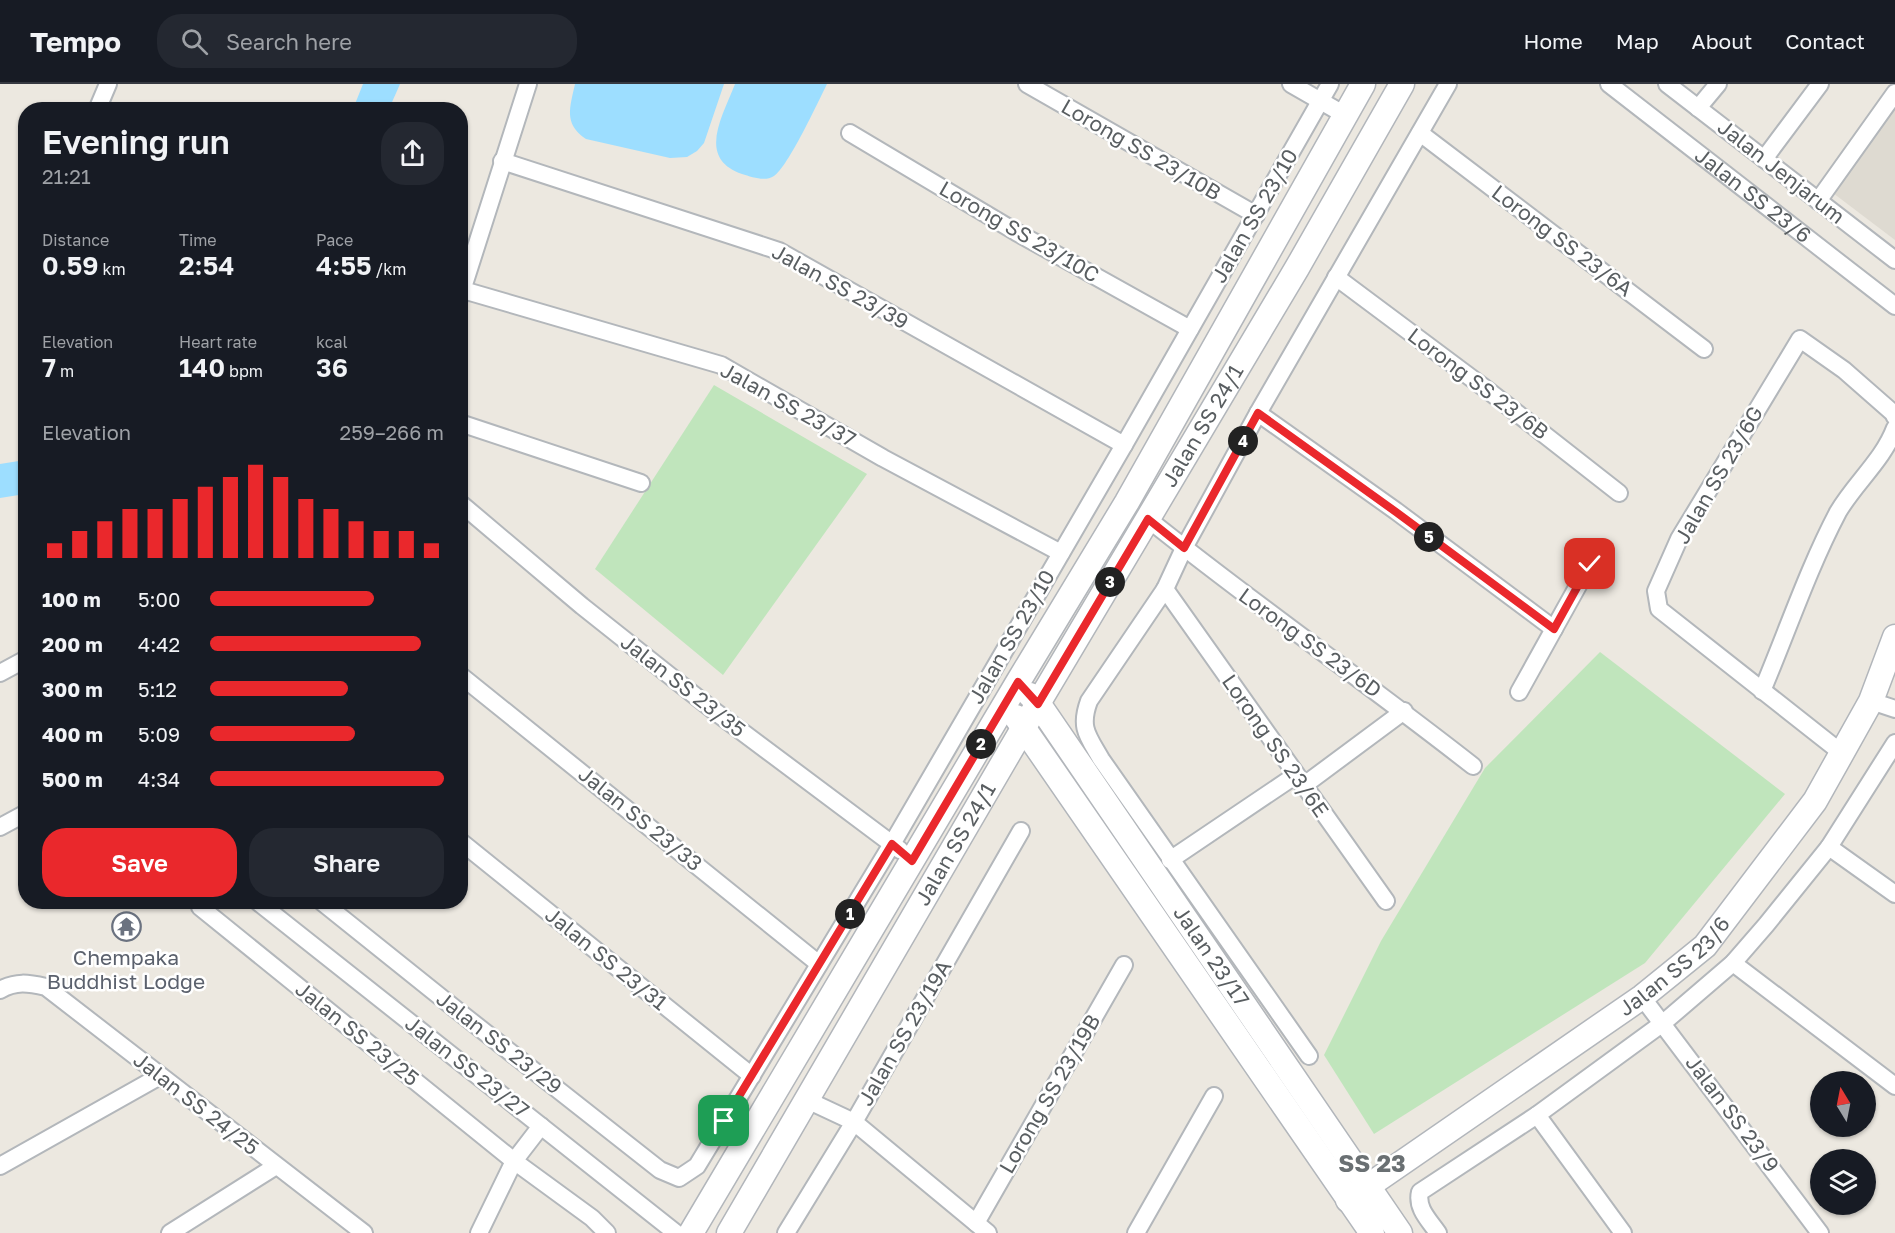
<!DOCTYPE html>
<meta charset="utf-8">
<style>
:root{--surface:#171b24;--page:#242831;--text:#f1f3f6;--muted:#9ea1a6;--line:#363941;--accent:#ea282c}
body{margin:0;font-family:"Golos Text",sans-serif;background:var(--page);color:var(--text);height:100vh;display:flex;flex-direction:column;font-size:22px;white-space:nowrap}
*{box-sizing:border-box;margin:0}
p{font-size:20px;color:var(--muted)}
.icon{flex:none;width:33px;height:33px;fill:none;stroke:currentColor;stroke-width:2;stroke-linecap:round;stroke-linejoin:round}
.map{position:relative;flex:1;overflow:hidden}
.sheet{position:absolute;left:18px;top:18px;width:450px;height:807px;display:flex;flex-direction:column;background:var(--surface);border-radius:24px;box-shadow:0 2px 4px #0004}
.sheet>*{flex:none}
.needle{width:39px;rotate:350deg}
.controls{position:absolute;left:1810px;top:987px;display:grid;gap:12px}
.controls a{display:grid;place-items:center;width:66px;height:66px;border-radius:50%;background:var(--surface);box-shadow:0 2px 4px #0004;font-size:30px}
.pin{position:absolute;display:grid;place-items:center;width:51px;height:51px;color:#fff;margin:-26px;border-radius:12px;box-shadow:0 3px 9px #0006}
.km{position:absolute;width:30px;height:30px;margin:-15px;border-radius:50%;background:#222;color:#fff;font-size:16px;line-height:30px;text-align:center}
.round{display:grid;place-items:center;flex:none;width:63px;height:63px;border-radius:24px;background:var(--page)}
.head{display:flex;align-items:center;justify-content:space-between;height:102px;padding:0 24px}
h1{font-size:33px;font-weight:600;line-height:45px}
.figures{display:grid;grid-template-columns:repeat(3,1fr);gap:9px;height:102px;padding:6px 24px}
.figures div{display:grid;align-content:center}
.figures b{font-size:26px;font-weight:600}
.figures small{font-size:16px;font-weight:400}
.figures p{font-size:16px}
.chart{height:168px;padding:12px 24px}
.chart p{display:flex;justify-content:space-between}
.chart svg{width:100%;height:108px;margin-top:6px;stroke:var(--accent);stroke-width:6}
.primary-button{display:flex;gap:12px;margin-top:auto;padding:12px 24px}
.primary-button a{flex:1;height:69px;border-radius:24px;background:var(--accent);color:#fff;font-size:24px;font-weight:600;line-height:69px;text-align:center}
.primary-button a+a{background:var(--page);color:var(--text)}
ul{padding:0 24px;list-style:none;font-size:20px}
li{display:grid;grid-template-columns:96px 72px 1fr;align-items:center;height:45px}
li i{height:15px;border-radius:8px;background:var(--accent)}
header{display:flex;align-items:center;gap:36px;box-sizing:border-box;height:84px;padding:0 30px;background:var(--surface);border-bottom:2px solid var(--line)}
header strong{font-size:28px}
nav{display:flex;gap:33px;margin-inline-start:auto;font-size:21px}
.search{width:420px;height:54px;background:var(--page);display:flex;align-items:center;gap:15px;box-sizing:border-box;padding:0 21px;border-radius:24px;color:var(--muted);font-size:22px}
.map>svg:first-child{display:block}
</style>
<header>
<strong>Tempo</strong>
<div class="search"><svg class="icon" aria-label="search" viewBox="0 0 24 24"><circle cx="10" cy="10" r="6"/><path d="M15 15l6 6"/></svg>Search here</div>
<nav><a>Home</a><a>Map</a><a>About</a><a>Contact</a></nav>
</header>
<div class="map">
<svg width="1895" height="1149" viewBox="0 0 1895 1149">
<rect width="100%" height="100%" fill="#ece8e0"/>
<polygon fill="#dedad1" points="1895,24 1895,156 1833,109"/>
<g fill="#c0e5bc">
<polygon points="714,301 867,390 723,591 595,485"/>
<polygon points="1600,568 1785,710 1645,879 1374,1050 1324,971 1381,857 1485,684"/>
</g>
<g fill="#9ddeff">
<polygon points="363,0 400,0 389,25 353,25"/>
<path d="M575,0H724L704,59L697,67L687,73L670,74L586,55C563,40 570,23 575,0Z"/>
<path d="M735,0H827C818,18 788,83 774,92C765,98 752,93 742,90C696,74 723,32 735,0Z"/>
<polygon points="25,376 25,410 0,414 0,380"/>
</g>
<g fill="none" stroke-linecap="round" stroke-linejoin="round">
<defs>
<g id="street">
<polyline points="1027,0 1256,131"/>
<polyline points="1291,0 1345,31"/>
<path id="s1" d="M1609,0L1895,222"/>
<polyline points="1667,0 1895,176"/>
<polyline points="1698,24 1718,0"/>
<polyline points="97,26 108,0"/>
<polyline points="850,49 1016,148 1190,245"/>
<polyline points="1420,49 1704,265"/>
<polyline points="1764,75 1820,0"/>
<polyline points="502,77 779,167 1124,361"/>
<polyline points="1818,117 1895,9"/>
<polyline points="1336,193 1490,308 1619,409"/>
<polyline points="463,206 721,281 883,374 1061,469"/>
<polyline points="460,213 528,0"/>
<polyline points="1258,329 1396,427 1554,545"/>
<polyline points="460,339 641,399"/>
<polyline points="460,419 582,522 713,626 900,766"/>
<path d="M1148,435C1254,520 1366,598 1473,682"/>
<polyline points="1165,505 1386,817"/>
<polyline points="0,589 26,575"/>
<polyline points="460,591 819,880"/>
<path d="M1762,607C1787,548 1808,485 1838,428C1855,399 1883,376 1895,344"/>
<polyline points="1519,608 1590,480"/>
<polyline points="1871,617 1895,625"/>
<polyline points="1843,670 1659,525 1656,507 1679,455 1800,255 1844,286 1893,329 1895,333"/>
<polyline points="1303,702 1404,627"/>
<polyline points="0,743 26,729"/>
<polyline points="460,757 752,992"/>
<polyline points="1829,763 1895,810"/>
<polyline points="1170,776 1296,691"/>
<polyline points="205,818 200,823 514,1077 592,1134 607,1149"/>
<polyline points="258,818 676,1149"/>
<polyline points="322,818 458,927 660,1086 679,1094 697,1082 892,760 1124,361 1330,0"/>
<polyline points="1733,879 1895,1002"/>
<path d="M0,906C16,897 28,899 46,903L364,1149"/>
<polyline points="1642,913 1820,1149"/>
<path d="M1309,972L1101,675C1088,652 1079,644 1089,617L1165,505L1184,464L1258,329L1448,0"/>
<polyline points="807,1016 854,1038 988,1149"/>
<polyline points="1537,1031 1623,1149"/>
<polyline points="0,1082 160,992"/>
<polyline points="976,1139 1124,881"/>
<polyline points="170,1149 276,1082"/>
<polyline points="479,1149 514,1077 541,1042"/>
<polyline points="786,1149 854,1038 1021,747"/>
<polyline points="1136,1149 1214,1012"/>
<path d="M1438,1149C1429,1136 1416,1124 1420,1108L1537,1031L1663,939L1733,879L1766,841L1829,763L1895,659"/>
</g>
<g id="secondary">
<path id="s2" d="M1030,611L1038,619L1400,1149"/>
<polyline points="1016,633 1372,1149"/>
<path id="s3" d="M1348,1116L1642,913L1705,862L1815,717L1871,617L1895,553"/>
<polyline points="691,1149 1018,598 1127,418 1363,0"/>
<path id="s4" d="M729,1149L1024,643L1297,184L1402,0"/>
</g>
</defs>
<use href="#street" stroke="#b3b7bb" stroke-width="20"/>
<use href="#secondary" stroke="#b2b6bb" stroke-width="27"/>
<use href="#street" stroke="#fff" stroke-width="16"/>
<use href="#secondary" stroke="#fff" stroke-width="24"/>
</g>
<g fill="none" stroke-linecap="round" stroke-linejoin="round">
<defs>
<polyline id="route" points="724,1037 892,760 912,777 1018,598 1038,620 1148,435 1184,464 1258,329 1396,428 1554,545 1590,480"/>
</defs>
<use href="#route" stroke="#fff" stroke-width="12"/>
<use href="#route" stroke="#ea282c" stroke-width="8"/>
</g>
<defs>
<symbol id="temple-ring" viewBox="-11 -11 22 22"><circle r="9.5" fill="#fff" stroke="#6b7280" stroke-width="1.5"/><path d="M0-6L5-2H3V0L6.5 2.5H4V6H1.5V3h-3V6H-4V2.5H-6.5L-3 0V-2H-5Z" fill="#6b7280"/></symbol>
</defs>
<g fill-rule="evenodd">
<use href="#temple-ring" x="110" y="826" width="33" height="33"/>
</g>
<g text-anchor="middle" stroke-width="5" stroke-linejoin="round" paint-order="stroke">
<g font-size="21" fill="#595e61" stroke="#fff">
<text transform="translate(1141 66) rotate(30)" y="7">Lorong SS 23/10B</text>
<text transform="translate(1781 88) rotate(38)" y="7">Jalan Jenjarum</text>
<text dy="7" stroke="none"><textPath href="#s1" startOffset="182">Jalan SS 23/6</textPath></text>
<text transform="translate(1255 132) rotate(-60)" y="7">Jalan SS 23/10</text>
<text transform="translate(1019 148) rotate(30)" y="7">Lorong SS 23/10C</text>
<text transform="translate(1562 157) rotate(37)" y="7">Lorong SS 23/6A</text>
<text transform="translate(840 203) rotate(29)" y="7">Jalan SS 23/39</text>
<text transform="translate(1478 300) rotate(37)" y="7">Lorong SS 23/6B</text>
<text transform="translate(788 321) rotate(29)" y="7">Jalan SS 23/37</text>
<text dy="7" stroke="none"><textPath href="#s4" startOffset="936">Jalan SS 24/1</textPath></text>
<text transform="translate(1719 391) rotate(-60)" y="7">Jalan SS 23/6G</text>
<text transform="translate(1012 553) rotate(-60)" y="7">Jalan SS 23/10</text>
<text transform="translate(1310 559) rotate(36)" y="7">Lorong SS 23/6D</text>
<text transform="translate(683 602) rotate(38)" y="7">Jalan SS 23/35</text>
<text transform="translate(1275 662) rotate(55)" y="7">Lorong SS 23/6E</text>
<text transform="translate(640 735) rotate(39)" y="7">Jalan SS 23/33</text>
<text dy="7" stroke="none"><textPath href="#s4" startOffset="450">Jalan SS 24/1</textPath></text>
<text dy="7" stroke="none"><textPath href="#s2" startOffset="318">Jalan 23/17</textPath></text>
<text transform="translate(606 875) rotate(39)" y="7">Jalan SS 23/31</text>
<text dy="7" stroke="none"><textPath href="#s3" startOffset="402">Jalan SS 23/6</textPath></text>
<text transform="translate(905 949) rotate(-60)" y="7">Jalan SS 23/19A</text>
<text transform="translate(357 950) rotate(39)" y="7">Jalan SS 23/25</text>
<text transform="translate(499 959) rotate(38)" y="7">Jalan SS 23/29</text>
<text transform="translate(467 983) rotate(38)" y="7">Jalan SS 23/27</text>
<text transform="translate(1050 1010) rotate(-60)" y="7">Lorong SS 23/19B</text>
<text transform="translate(196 1020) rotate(38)" y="7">Jalan SS 24/25</text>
<text transform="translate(1732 1030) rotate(53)" y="7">Jalan SS 23/9</text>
</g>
<g font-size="21" fill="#5b616d" stroke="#fff">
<text x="126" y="881">Chempaka<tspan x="126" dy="24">Buddhist Lodge</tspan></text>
</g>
<g font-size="24" font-weight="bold" fill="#6a7073" stroke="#fff">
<text x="1372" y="1088">SS 23</text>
</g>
</g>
</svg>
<div class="controls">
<a><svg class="needle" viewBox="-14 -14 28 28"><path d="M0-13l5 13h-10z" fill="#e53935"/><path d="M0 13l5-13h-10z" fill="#9ea1a6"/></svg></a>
<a><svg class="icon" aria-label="layers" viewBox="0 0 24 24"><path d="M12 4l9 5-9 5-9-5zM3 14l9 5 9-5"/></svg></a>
</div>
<div class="pin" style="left:724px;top:1037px;background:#1e9e55"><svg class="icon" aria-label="arrive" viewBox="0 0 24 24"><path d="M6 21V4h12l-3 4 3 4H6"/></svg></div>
<div class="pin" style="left:1590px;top:480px;background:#d93025"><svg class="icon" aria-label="check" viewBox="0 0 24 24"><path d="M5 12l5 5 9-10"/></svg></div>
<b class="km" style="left:850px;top:830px">1</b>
<b class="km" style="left:981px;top:660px">2</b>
<b class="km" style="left:1110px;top:498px">3</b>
<b class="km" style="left:1243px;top:357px">4</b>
<b class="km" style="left:1429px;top:453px">5</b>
<section class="sheet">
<div class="head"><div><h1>Evening run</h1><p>21:21</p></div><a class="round"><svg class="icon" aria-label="share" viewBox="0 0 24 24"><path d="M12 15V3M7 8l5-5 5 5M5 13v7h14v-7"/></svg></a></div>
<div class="figures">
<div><p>Distance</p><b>0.59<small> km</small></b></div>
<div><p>Time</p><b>2:54</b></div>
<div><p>Pace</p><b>4:55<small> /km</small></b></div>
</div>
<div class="figures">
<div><p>Elevation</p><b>7<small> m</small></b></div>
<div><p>Heart rate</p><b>140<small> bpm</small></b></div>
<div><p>kcal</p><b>36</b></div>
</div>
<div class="chart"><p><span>Elevation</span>259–266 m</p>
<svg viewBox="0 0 160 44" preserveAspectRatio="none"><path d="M5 44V38M15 44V33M25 44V29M35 44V24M45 44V24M55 44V20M65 44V15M75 44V11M85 44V6M95 44V11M105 44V20M115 44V24M125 44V29M135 44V33M145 44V33M155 44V38"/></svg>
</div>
<ul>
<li><b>100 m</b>5:00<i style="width:70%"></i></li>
<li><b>200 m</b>4:42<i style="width:90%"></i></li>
<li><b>300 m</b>5:12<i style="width:59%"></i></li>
<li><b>400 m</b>5:09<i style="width:62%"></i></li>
<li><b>500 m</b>4:34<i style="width:100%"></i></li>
</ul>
<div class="primary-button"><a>Save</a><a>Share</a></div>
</section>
</div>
